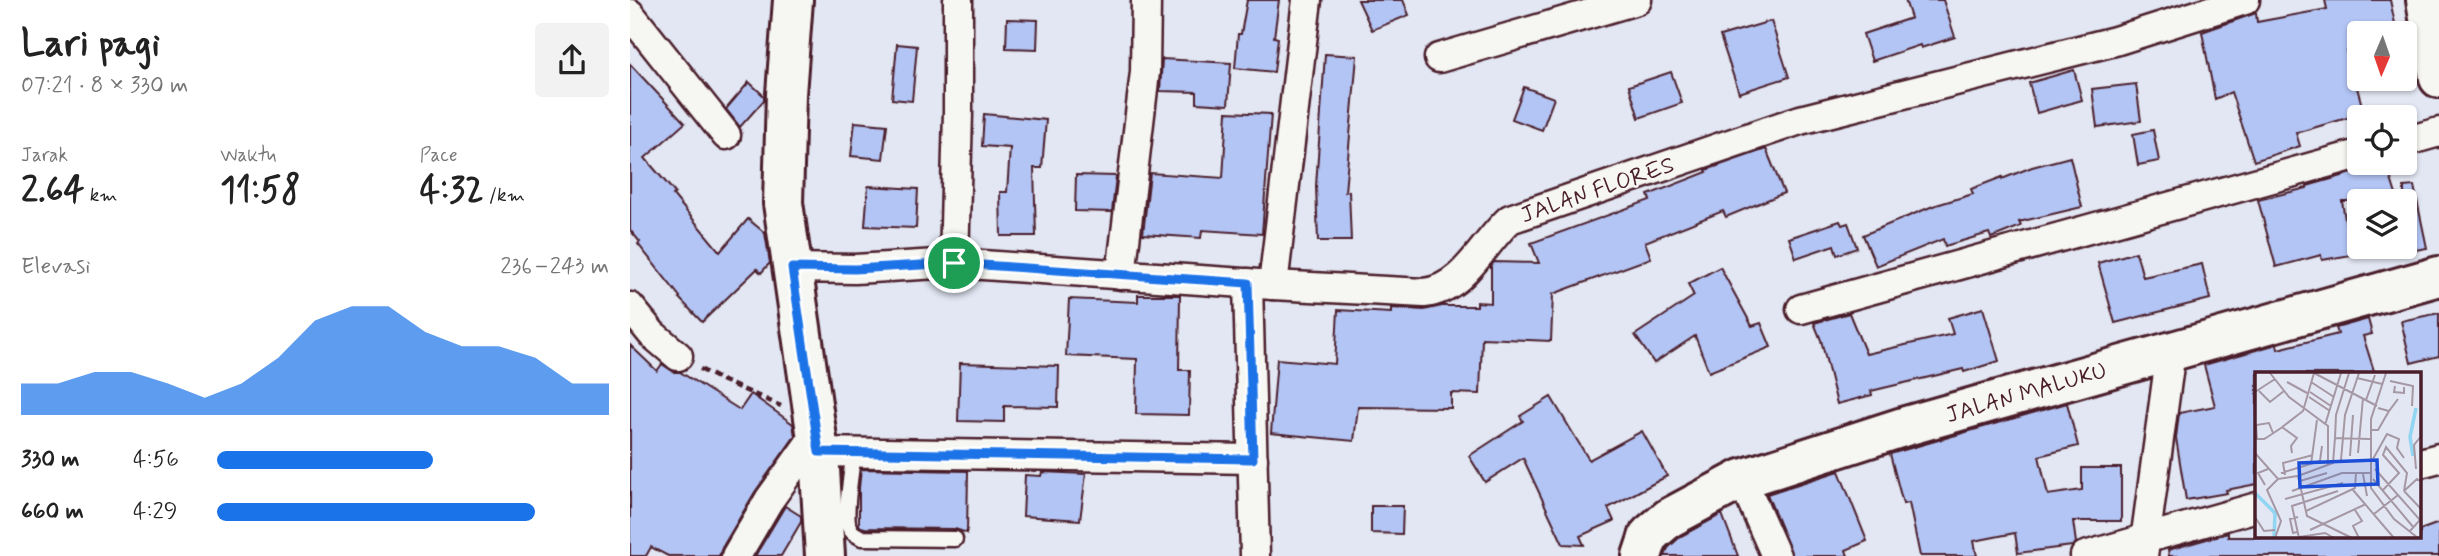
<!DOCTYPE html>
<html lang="id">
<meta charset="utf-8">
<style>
:root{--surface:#fff;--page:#f2f2f2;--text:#222;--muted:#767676;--accent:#1a73e8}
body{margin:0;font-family:Mynerve,sans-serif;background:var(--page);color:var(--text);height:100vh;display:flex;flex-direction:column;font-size:26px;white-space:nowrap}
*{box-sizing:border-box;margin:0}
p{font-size:23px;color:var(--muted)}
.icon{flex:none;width:38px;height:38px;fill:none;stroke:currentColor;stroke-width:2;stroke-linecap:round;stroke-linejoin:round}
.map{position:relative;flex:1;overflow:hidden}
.sheet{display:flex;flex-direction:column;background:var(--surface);width:630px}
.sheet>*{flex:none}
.needle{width:46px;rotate:182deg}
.controls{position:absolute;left:1717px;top:21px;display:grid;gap:14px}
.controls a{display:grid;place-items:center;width:70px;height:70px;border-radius:7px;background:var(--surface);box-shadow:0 2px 5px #0004;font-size:35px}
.pin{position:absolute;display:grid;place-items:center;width:60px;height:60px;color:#fff;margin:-30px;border:4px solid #fff;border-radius:50%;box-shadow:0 2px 7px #0007}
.round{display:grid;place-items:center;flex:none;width:74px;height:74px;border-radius:7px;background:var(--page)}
.headline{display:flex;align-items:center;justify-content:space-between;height:119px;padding:0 21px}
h1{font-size:38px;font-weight:700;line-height:52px}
.stats{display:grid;grid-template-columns:repeat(3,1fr);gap:10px;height:119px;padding:7px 21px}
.stats div{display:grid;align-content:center}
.stats b{font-size:35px;font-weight:700}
.stats small{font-size:19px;font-weight:400}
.stats p{font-size:19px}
.chart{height:196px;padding:14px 21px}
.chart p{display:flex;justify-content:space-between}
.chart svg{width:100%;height:126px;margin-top:7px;fill:var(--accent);opacity:.7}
ul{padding:0 21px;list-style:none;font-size:23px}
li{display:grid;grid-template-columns:112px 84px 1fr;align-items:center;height:52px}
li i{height:18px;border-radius:9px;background:var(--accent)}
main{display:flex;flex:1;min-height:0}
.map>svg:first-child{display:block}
</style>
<main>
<section class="sheet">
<div class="headline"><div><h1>Lari pagi</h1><p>07:21 · 8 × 330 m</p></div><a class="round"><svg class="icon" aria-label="share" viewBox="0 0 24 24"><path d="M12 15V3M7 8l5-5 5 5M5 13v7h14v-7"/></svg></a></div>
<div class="stats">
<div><p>Jarak</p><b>2.64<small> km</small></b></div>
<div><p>Waktu</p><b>11:58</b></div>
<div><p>Pace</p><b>4:32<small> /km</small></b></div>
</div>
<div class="chart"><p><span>Elevasi</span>236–243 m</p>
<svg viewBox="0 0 160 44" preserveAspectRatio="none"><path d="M0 44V33L10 33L20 29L30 29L40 33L50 38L60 33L70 24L80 11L90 6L100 6L110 15L120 20L130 20L140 24L150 33L160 33V44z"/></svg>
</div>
<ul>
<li><b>330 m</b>4:56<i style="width:55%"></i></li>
<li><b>660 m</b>4:29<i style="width:81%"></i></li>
</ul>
</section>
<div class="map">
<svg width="1809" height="556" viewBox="0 0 1809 556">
<rect width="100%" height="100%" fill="#e2e7f3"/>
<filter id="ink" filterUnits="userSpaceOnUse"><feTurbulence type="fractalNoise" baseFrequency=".0143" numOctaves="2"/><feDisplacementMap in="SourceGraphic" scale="14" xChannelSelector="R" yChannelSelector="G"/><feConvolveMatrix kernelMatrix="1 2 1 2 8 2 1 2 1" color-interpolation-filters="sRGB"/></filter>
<g filter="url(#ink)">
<g fill="#b3c5f5" stroke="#4a1f2b" stroke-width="2">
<polygon points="617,0 649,0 644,37 648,38 644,72 605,68 608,34 611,34"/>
<polygon points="728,0 773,0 779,15 742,30"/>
<polygon points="1275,0 1313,0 1325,37 1291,48 1290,45 1242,61 1233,34 1281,18"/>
<polygon points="1695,0 1760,0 1767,33 1729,33 1729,49 1717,51 1734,113 1666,133 1670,146 1624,161 1601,92 1585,99 1572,32 1626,13 1627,22 1697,9"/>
<polygon points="377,19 408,20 407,49 376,48"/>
<polygon points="1141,21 1159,77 1109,93 1090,36"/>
<polygon points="267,44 287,46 282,101 262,99"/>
<polygon points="695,54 727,56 715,192 719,191 721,241 688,241 686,186"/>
<polygon points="532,59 601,63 598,105 567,103 567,92 530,91"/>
<polygon points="0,64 55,123 15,158 45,193 43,195 90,252 118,219 135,233 140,263 131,273 127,269 72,322 49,298 50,297 8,244 10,242 0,230"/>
<polygon points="1444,70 1452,100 1407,113 1399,83"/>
<polygon points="1041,72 1052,103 1009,118 999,86"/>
<polygon points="119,82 134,96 134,100 110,127 96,109"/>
<polygon points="1506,84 1511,121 1467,127 1462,89"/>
<polygon points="894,87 924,98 912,130 882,119"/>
<polygon points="597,112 641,114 632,234 572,230 571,238 513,234 520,173 593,178"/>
<polygon points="354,114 416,120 412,168 404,168 406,236 371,236 370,192 377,192 380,148 352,146"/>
<polygon points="225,122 257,125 253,159 221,156"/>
<polygon points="1523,130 1529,161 1508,165 1503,134"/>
<polygon points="1136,149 1154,193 1096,217 1093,211 1015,242 1021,258 923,294 921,341 852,338 850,394 821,393 821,408 728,407 724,441 641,433 647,359 705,364 708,310 761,313 761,308 794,310 812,306 847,306 847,302 861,303 861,266 864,262 909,263 901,243 1020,200 1018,195 1077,172 1076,170"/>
<polygon points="1440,157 1452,207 1389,222 1391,226 1361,238 1359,233 1315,246 1313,239 1246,266 1233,235 1303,206 1343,194 1341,189 1372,177 1372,179 1402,167"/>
<polygon points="1747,163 1756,163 1768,201 1712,201 1721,255 1692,260 1691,255 1646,267 1628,200 1677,188 1677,186 1733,170"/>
<polygon points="446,175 486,176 482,212 445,211"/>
<polygon points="238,186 288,189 286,228 235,226"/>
<polygon points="1784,186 1797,248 1774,252 1774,187"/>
<polygon points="1210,221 1212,225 1218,223 1227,248 1207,255 1204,245 1166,258 1159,238"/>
<polygon points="1506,252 1513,277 1572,264 1580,299 1485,323 1468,263"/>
<polygon points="1090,267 1122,326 1131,323 1141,347 1079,372 1065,336 1024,363 1005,335 1064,296 1058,284"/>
<polygon points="508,295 550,295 549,370 560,370 559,415 506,414 507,359 436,356 439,299 508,302"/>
<polygon points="1353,308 1369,361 1334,372 1333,369 1241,391 1242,395 1207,404 1191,340 1184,323 1219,313 1236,354 1323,334 1318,318"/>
<polygon points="1809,313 1809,356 1781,363 1771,321"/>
<polygon points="1738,319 1742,334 1733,336 1745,374 1627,374 1627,484 1596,490 1597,493 1556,500 1546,438 1549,413 1585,406 1574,365 1647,344 1648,349 1708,334 1706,328"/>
<polygon points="0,345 27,371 32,364 44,372 50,372 110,410 121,394 163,424 165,436 125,492 92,548 89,556 38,556 21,547 16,556 0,556"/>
<polygon points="330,363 429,366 428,407 374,406 374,422 328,421"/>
<polygon points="921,397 959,460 1012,431 1037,476 978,508 984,521 950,536 954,545 933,544 893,458 855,482 839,456 893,421 890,416"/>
<polygon points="1437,403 1448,446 1409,456 1418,495 1452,490 1452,468 1491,468 1491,521 1443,521 1446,543 1442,546 1388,553 1385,533 1344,541 1347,556 1290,556 1279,503 1273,504 1260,454"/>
<polygon points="231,469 338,471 337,533 325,529 235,528 231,527 229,525 229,488"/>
<polygon points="1209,471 1237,541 1216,550 1218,556 1162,556 1137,494"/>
<polygon points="412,472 456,474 450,520 393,516 395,475 411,476"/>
<polygon points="155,506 171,516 171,522 151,556 125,556"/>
<polygon points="741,506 773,506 772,534 741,533"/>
<polygon points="1092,514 1108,556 1035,556 1038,548 1051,536"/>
<polygon points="1809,523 1809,556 1539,556 1538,550 1598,533 1598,537 1790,537 1790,530"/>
</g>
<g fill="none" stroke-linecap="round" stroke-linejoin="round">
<defs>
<path id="service" d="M224,451C222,468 214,514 219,527C221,533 227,535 232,538L325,539"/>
<g id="minor">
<polyline points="0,14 96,135"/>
<polyline points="809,58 1007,0"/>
<polyline points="1774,142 1809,132"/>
<polyline points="324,263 328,112 328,0"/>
<path d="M161,268L225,269L324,263L643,285L794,293C834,289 853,243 880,219L1170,120L1485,41L1615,0"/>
<polyline points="491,275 515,72 516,0"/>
<polyline points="618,283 625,556"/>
<polyline points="643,285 677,0"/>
<polyline points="0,307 22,334 48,356"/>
<polyline points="1171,309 1729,154"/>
<polyline points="189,452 623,459"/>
<polyline points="1790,463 1809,458"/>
<polyline points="1112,479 1146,556"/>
<polyline points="106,556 139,500 187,433"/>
<polyline points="1455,556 1627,507"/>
<polyline points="1513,556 1541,351"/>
</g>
<g id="secondary">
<polyline points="163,0 156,94 153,203 189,452 195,556"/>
<polyline points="1796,0 1809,78"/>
<polyline points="1012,556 1019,535 1039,518 1112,479 1276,426 1809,276"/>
</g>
</defs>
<use href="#service" stroke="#4a1f2b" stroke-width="19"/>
<use href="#minor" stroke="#4a1f2b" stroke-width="33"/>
<use href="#secondary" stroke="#4a1f2b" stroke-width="44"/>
<polyline stroke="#4a1f2b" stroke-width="4.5" stroke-dasharray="7 5" stroke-linecap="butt" points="70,369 89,379 151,406"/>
<use href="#service" stroke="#f6f6f2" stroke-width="14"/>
<use href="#minor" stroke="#f6f6f2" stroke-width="28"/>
<use href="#secondary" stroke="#f6f6f2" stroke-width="38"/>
</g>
</g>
<g fill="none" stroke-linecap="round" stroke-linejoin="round" filter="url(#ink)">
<defs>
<polygon id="route" points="324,263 618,283 623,459 189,452 162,268 225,269"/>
</defs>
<use href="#route" stroke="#fff" stroke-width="14"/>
<use href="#route" stroke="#1a73e8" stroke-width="9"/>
</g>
<g text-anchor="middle" stroke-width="5" stroke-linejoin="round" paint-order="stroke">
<g font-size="23" fill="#4a1f2b" stroke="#f6f6f2">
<text transform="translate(967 189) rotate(-19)" y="8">JALAN FLORES</text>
<text transform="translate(1396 392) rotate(-16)" y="8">JALAN MALUKU</text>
</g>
</g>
<g transform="translate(1625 372)">
<rect width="166" height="166" fill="#e2e7f3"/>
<path fill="none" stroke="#90d5f2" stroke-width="3.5" d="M158,84L155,65L161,36M0,121L20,141L19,166"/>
<path fill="none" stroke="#a597a3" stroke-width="2" d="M15,1L34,25L73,54V92M59,1L122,34M131,1L116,47V116L139,147L163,166M102,6L127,12M135,9L158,14L157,34M32,10L52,21M56,10L79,25M140,14L139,20L149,21V15M4,19L15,30L29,19M0,20L20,7M55,20L76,34M54,25L75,39M111,28L120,3M123,36L134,39L143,27M70,53L86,1M27,55L42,66L36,74L37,81M116,58H123L134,39M18,61L14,51L1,53L2,67H9L11,66L26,56L48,39L59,1M80,66L81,43L94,1M0,81L23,107L43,104L52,144L97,166M103,81L108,26M95,84L98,43M118,87L132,62L144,67L142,76L149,86M86,88L90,43L104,1M56,92L62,48M120,97L165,148L155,159M161,97L159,73L167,63M26,101L65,89L67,74M108,102L112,124M30,103L28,91L58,83M43,104L78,91L80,66L115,67M118,107L159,156M45,109L72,101M10,113L3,101L13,97M98,118L139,166M128,118L144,101L128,83L131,75L152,101L149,119M37,119L87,101H115M149,119L167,138M149,119L162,107L167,110M30,127L88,111M100,138L107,149L98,154L104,166M51,139L100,116L101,101M119,142L143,123M0,145L9,159L20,158M55,158L111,132M42,160L38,161L35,147L43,145M44,165L70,161L79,166M20,166L26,149L12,118L23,107M44,166L37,134L83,119"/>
<path fill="#1d4ed8" fill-opacity="0.15" stroke="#1d4ed8" stroke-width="3.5" d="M122,88L123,112L45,115L44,91Z"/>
<rect width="166" height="166" fill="none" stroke="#4a1f2b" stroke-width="3.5"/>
</g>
</svg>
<div class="controls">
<a><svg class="needle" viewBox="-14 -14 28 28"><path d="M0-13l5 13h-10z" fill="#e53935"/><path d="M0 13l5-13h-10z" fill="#767676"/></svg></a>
<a><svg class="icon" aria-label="locate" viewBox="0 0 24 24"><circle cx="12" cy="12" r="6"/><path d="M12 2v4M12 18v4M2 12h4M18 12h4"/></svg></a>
<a><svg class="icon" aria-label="layers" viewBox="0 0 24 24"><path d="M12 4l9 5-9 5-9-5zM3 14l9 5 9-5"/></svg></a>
</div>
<div class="pin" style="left:324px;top:263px;background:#1e9e55"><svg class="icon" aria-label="arrive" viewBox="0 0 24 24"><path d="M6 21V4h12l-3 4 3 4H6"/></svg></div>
</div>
</main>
